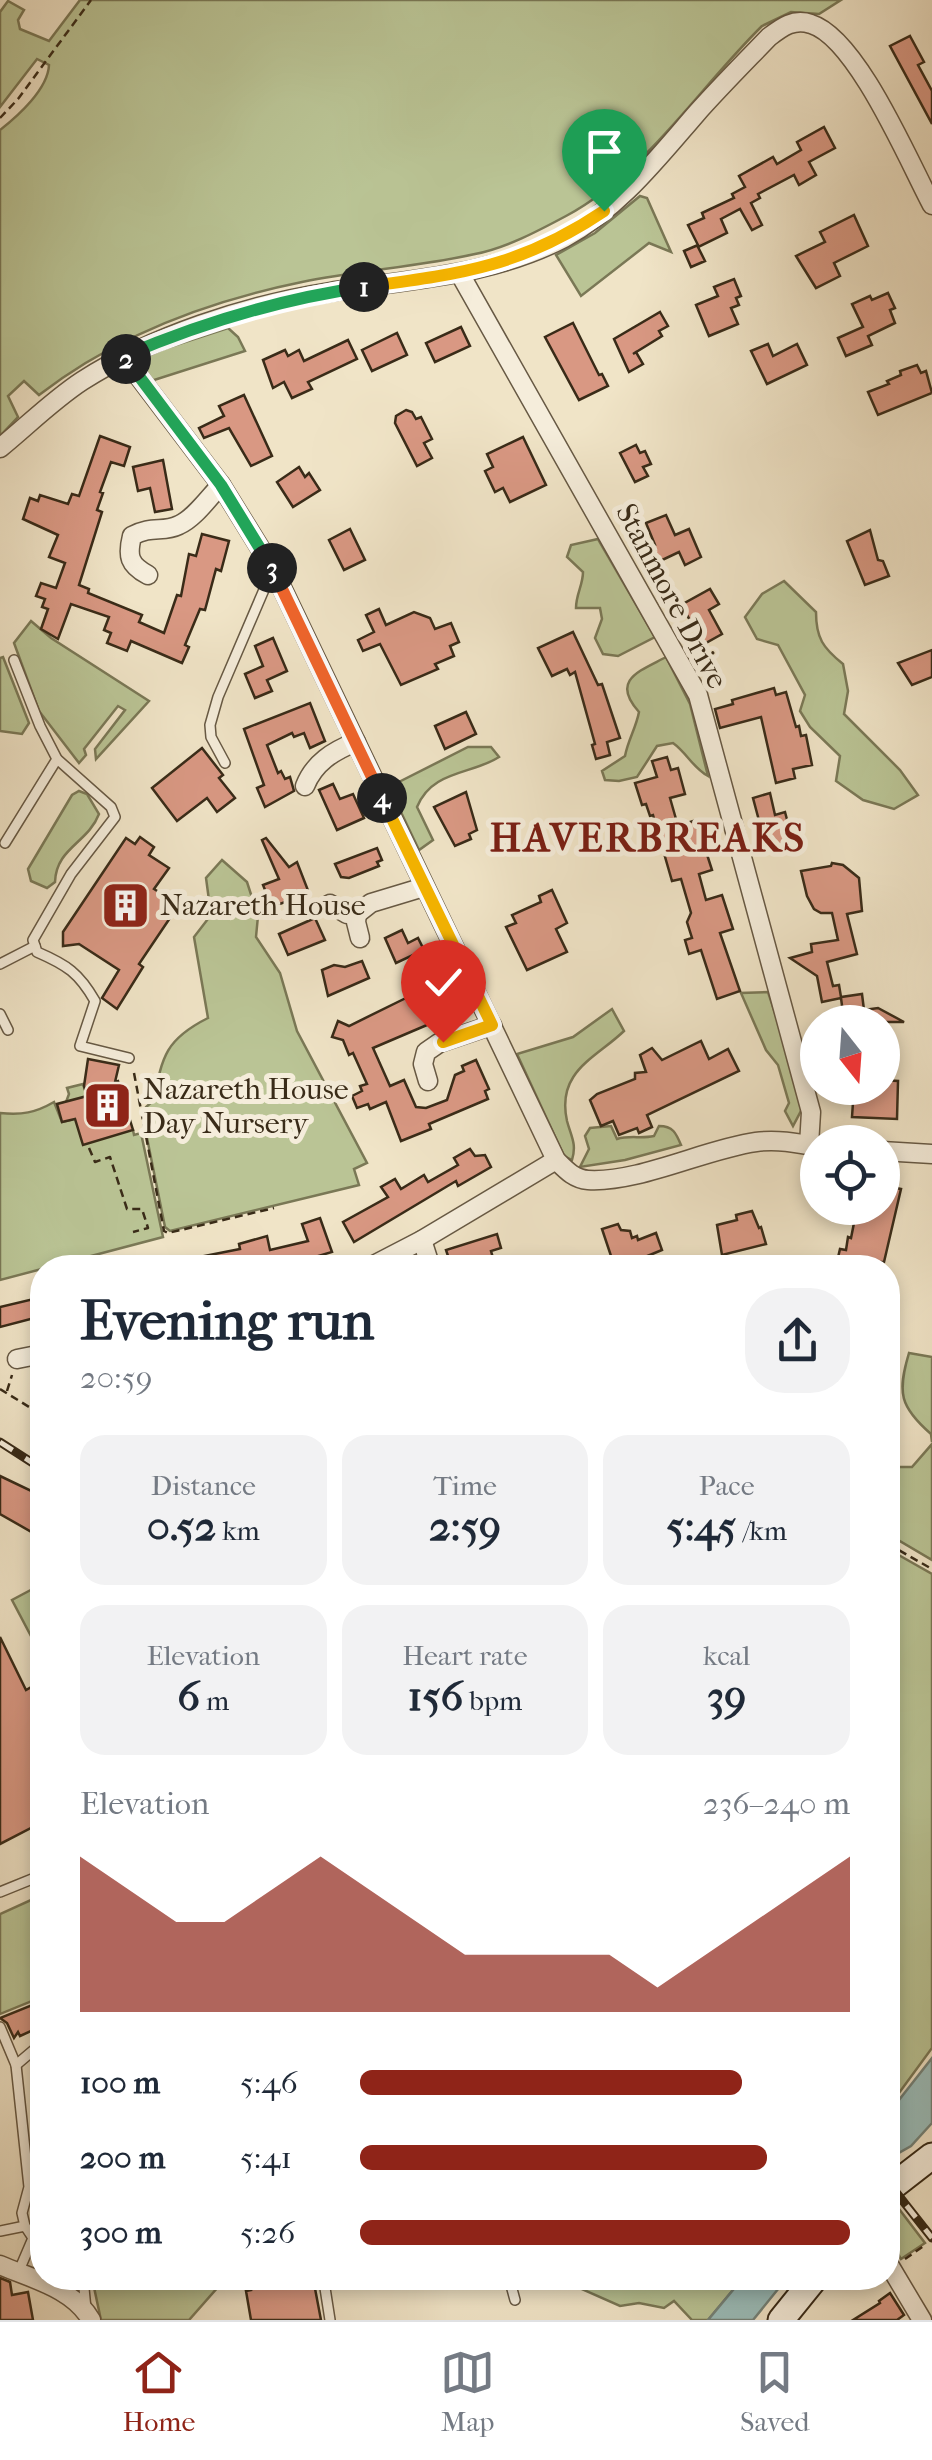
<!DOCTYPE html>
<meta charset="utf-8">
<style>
:root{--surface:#fff;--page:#f2f2f3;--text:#1f2937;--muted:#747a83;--line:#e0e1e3;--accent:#8f2418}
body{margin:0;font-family:"IM FELL French Canon",serif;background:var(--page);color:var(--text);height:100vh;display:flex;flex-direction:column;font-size:38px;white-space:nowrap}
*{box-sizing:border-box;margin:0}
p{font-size:32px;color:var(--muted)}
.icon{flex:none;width:55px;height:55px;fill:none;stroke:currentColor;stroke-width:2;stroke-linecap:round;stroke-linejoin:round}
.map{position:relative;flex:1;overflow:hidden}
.details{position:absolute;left:30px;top:1255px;width:870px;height:1035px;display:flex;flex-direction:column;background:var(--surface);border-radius:40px;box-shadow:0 5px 15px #0003}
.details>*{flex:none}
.needle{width:65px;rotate:163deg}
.controls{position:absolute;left:800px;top:1005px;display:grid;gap:20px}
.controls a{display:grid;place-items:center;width:100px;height:100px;border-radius:50%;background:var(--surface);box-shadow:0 5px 15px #0003;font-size:50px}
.pin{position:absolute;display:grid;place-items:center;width:85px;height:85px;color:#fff;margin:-102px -42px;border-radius:50% 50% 50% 0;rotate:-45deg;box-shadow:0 0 10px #0007}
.pin .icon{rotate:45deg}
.km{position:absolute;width:50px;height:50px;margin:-25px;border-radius:50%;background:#222;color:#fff;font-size:28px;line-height:50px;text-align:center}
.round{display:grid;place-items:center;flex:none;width:105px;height:105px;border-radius:40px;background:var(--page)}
.overview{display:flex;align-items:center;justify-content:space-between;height:170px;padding:0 50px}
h1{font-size:55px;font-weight:700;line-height:75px}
.metrics{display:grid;grid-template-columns:repeat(3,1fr);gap:15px;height:170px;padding:10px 50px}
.metrics div{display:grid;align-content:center;border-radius:25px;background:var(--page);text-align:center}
.metrics b{font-size:42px;font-weight:700}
.metrics small{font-size:28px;font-weight:400}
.metrics p{font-size:28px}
.chart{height:280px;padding:20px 50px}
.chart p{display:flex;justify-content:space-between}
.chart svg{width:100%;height:180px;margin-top:10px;fill:var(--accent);opacity:.7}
ul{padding:0 50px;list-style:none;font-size:32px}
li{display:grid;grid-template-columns:160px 120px 1fr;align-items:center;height:75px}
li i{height:25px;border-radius:12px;background:var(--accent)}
.menu{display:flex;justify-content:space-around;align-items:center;height:140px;border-top:2px solid var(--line);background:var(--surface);font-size:28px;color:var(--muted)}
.menu a{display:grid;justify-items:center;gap:5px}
.menu .selected{color:var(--accent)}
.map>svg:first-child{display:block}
</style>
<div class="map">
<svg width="932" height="2320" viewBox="0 0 932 2320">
<rect width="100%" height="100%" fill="#f0e4c7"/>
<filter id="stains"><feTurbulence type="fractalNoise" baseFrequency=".002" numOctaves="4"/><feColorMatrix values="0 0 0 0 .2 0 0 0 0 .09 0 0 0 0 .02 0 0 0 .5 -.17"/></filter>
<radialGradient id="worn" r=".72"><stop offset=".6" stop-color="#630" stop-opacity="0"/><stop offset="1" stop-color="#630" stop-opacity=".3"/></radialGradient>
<g fill="#bac495" stroke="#7a7856" stroke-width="2.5">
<path d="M80,0H841L819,14L791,12L762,26C698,89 646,173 566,216C538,231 506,248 475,254C418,267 359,270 302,282C209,301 115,336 39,395L24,381L8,396L18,417L0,436V130C18,116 48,89 49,65L37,59L0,107V12L8,1L24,10L18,20L20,29L49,41Z"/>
<polygon points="640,196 647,198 671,252 649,243 581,296 556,255 595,233"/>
<polygon points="228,328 238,337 245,351 151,381 138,361 142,356"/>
<path d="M598,539L655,637L618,656L603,654L595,638L602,619L600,608H576C576,594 583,585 583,572L567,557L571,545Z"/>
<path d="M784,581L816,612C816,638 823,648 843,664L848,691L844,714L900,770L918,795L894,809L863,800L836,781L840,756L810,727L800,711L805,695L778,645L757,639L745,617L762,594Z"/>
<polygon points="31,621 51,638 149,701 96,759 95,749 125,710 118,706 84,749 86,755 79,763 39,711 14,643"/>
<polygon points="3,657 29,723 22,734 0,731 0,658"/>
<path d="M666,657L690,704L708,776C693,768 687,753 673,743L657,746L637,777L619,781L605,780L602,771L625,756C628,740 636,728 639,712C610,680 640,671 666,657Z"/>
<path d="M468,747H491L499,757C471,775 432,770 417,807L433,840L419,850L389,787Z"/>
<path d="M79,791L87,794L99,814C88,843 56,848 55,882L47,888L31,881L28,869L72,795Z"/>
<path d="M222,860L247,882L258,916L256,937L280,973L297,1031L367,1163L354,1169L359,1185L170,1231L165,1227L145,1128L146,1107L154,1100C162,1056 166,1039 208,1018L194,937L211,915L206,878Z"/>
<polygon points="768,992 799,1085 803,1107 793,1126 785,1111 789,1103 778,1065 766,1050 741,993"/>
<path d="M612,1009L624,1031C596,1058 556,1071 567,1121C571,1136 577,1144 572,1160L564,1156L517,1054L573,1037Z"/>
<path d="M83,1084L94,1119L133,1130L134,1135L141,1133L163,1237L0,1280V1113C22,1115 35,1113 54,1102L62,1122L70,1120L66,1102L69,1094L67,1088Z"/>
<path d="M611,1126L617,1139C630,1135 641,1139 654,1136L659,1126C673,1126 676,1133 681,1145L625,1160L580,1167L589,1149L585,1136L590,1128Z"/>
<path d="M909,1353L932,1357V1442L931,1434C900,1407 897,1393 909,1353Z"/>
<polygon points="932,1444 932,1560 888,1534 888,1467 912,1467"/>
<polygon points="888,1549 932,1574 932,2048 888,2108"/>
<polygon points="42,1584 42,1657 12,1600"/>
<polygon points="42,1895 42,1997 0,2014 0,1914"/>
<polygon points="896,2205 925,2243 901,2259 888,2236 888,2213"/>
<polygon points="92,2278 226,2278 189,2320 101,2320"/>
<polygon points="557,2278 743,2278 708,2320 692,2320 674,2301 664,2308 639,2303 620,2306"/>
</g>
<g fill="#9bbebb" stroke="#74837a" stroke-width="2.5">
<polygon points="932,2058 932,2123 911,2146 888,2159 888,2114"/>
<polygon points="743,2278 787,2278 753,2320 708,2320"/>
</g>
<g fill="#d99883" stroke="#392b18" stroke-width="2.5">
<polygon points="910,36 924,62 918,65 932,91 932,124 890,46"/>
<polygon points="824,127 835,148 809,162 816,175 799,185 794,175 758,194 760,198 751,203 762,225 752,230 740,209 721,219 727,233 698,247 705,261 691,267 684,251 698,245 688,225 704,218 702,213 734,198 732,194 745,187 739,176 773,157 777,164 801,150 797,142"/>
<polygon points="854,215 868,246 834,263 840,276 816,288 796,256 825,242 820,232"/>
<polygon points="734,279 741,296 736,298 739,305 731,308 738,324 709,336 696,305 718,296 714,287"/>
<polygon points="888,293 895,308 890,310 895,323 868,336 872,345 846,356 838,338 863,327 852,304 870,296 872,300"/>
<polygon points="660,312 668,326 659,331 662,336 633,354 636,352 643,364 629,372 614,339"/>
<polygon points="573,323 599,375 602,374 608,386 579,400 545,337"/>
<polygon points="461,327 470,346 435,362 426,343"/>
<polygon points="397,333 407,355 372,371 362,350"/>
<polygon points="348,340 357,359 308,382 312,389 292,398 284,382 273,388 263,360 285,350 288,356 299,350 304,361"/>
<polygon points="768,344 773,356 797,344 807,365 767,384 751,351"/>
<polygon points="917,365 921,373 926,371 932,393 878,415 868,392 889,384 887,381 901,375 900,371"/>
<polygon points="244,395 272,456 251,466 229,428 204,438 199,428 224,416 219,406"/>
<polygon points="406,410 412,412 416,419 421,417 432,439 424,443 432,458 417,466 395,423 396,416"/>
<polygon points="100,436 130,447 124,466 111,462 100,492 103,493 97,510 102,512 79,585 89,589 88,593 142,615 139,622 164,633 177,595 181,596 189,554 196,556 202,534 229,541 221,571 216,569 205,610 200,609 185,645 189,647 182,663 131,641 127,651 107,643 111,633 104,630 109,617 71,604 58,639 41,629 48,609 42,607 45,599 36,596 41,583 56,588 65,563 49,557 58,535 23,519 30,498 38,501 40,495 68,504 72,494 79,496"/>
<polygon points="523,437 546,485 510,502 503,488 495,492 485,471 493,467 487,454"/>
<polygon points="636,445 640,453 645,451 651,464 643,467 648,476 635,482 620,453"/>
<polygon points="163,460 172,509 155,512 150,488 138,491 133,467"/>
<polygon points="299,467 305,477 309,473 320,490 293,507 277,482"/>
<polygon points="666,515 675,535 689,529 701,557 685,565 679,552 658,562 651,547 655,545 646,523"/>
<polygon points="350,529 365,560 344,570 329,540"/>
<polygon points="870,530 878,560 883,561 889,576 865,585 847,541"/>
<polygon points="710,589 719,604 709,610 722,634 704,644 681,605"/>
<polygon points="379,609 386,625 414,612 430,618 435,629 451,623 459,642 450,646 454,656 435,664 438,669 401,685 380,644 363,651 358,640 374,632 366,615"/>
<polygon points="573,632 598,685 602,684 620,738 607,742 610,755 596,759 592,745 595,744 575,672 570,675 567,669 552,676 538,648"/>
<polygon points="273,638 287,671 267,680 272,691 255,698 245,674 263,666 255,646"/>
<polygon points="932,650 932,677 912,685 898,663"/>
<polygon points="774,688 776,695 786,692 796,727 799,726 801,736 806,735 812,765 793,769 795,778 776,783 761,717 720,728 715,709 733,704 732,700"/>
<polygon points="310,703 325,741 310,748 304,733 294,737 292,733 267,745 278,773 281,771 285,779 290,777 294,791 265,807 257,788 264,785 244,729"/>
<polygon points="466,712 476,734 445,749 435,726"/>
<polygon points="202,748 223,775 219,778 235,798 217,812 207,798 177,821 152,788"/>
<polygon points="667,757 671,770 678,768 685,794 670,798 678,826 696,820 712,870 699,874 706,900 722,895 733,929 720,933 740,991 717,999 701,950 689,954 685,940 692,938 687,922 691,913 681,879 672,881 653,815 650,816 646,804 642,805 635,783 657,777 652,761"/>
<polygon points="333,784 340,799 353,794 364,818 337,830 319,790"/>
<polygon points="466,792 477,830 469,834 471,839 455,846 434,807"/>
<polygon points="770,793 775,815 785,812 795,850 781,854 780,849 771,851 769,842 765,843 753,798"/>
<polygon points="140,837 154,847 149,855 169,868 154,889 165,896 162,900 176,909 139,964 143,967 117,1009 102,998 119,970 79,944 63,946 63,932 126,838 135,844"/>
<polygon points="266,838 289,867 297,862 309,893 272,907 263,885 279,879 262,840"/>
<polygon points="377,848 382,860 377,862 379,866 349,878 341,877 335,864"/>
<polygon points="832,863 843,865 859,878 862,911 847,914 857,954 827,962 833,986 839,985 841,997 862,994 864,1010 878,1008 904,1022 834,1022 833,1014 843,1013 841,998 822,1002 817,976 790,958 812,952 811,944 838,940 832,913 821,913 814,909 807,896 801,871 831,866"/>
<polygon points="552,890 567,923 556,929 567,952 527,970 506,927 516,923 512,915 541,902 539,896"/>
<polygon points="315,918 325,940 288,955 279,934"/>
<polygon points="402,930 408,943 418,938 424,950 396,963 385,938"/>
<polygon points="362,961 369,978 328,996 322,970 334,965 345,967"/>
<polygon points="443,980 461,1022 444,1028 441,1019 373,1048 390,1086 404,1080 416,1107 426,1108 447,1100 455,1075 464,1071 462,1066 476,1060 489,1089 485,1091 488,1099 429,1124 431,1129 401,1141 386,1102 370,1109 368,1104 357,1108 352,1096 362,1091 360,1086 367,1084 353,1053 349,1055 343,1040 332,1037 338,1021 349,1026 414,994 412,989"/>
<polygon points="701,1041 709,1059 728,1049 739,1071 647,1115 652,1127 639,1133 637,1128 619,1135 613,1121 601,1126 590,1100 597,1094 635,1079 635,1073 646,1072 640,1055 652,1048 662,1060"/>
<polygon points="88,1059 119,1065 115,1082 118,1081 133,1130 83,1145 75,1119 62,1122 57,1104 87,1096 84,1086"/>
<polygon points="882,1080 898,1081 897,1119 852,1117 854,1088 882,1088"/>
<polygon points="470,1149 475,1156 485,1155 491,1167 458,1186 456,1181 354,1242 343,1222 388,1197 381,1187 395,1179 401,1189 424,1175 428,1182 458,1165 454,1158"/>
<polygon points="882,1185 901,1189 884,1262 881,1262 880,1268 836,1266 840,1249 846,1250 848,1237 851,1238 857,1208 882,1208"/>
<polygon points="752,1211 759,1228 761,1227 766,1244 722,1255 717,1225 737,1220 736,1215"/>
<polygon points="320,1218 332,1252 278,1268 180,1268 179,1261 240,1249 239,1244 267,1236 270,1250 308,1241 302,1224"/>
<polygon points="618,1224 621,1230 630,1231 632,1238 637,1236 638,1240 656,1233 662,1250 645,1257 647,1261 640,1264 641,1268 615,1268 602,1229"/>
<polygon points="497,1234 501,1248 491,1251 496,1268 452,1268 446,1250"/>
<polygon points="42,1297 42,1316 0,1327 0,1307"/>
<polygon points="0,1476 42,1496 42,1538 0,1514"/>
<polygon points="0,1637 26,1690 42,1681 42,1845 33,1827 0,1844"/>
<polygon points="42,2001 42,2026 20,2036 18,2032 14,2038 7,2023 0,2018"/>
<polygon points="0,2278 10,2282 12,2295 28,2292 33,2320 0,2320"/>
<polygon points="248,2278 313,2278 321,2320 251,2320 246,2291 251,2290"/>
<polygon points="890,2293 904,2315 897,2320 853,2320 880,2303 879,2301"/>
</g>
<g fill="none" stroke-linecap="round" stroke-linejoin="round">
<defs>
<g id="lane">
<path d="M14,660L40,726L57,759L111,807L115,817L71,874L33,940L37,952C67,965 79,973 95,1001L80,1046L129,1058"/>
<polyline points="225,763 211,737 210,725 218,697 272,571"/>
<polyline points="5,843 57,759"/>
<polyline points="0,964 35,946"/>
<polyline points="0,1014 8,1030"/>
<polyline points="0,1892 42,1875"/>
<polyline points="0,2027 16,2065 29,2187 22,2213 25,2226 33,2238 18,2273"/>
<polyline points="16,2065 42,2043"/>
<polyline points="0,2231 25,2226"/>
<polyline points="83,2278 86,2309"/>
<polyline points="509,2278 515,2300"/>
<polyline points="325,2288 330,2320"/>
</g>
<g id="street">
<polyline points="460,274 698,695 811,1112 809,1145"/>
<path d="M123,356L221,485L273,569L556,1160C566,1170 574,1179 588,1180C639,1183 705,1149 756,1142C777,1139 797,1143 818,1147"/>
<path d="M0,448C27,426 53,400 82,381C152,336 247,305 330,292C410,279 491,276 564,238C618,209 657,159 696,114C719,88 744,63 769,37C782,27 794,18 811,24C857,38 909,162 932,205"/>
<path d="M148,575C129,565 127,556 132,536C152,525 163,533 179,525C195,518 209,497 221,485"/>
<path d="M305,786C314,763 333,751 356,742"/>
<polyline points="330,904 347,914 357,914 371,903 424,887"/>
<polyline points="357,914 356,922 360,938"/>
<polyline points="428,1081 423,1064 426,1052 439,1043 492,1025"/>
<polyline points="882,1151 932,1154"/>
<polyline points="422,1240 431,1268"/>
<polyline points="368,1268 422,1240 556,1160"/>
<polyline points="17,1359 42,1354"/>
<polyline points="888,2263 922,2320"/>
<path d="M0,2265C32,2279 73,2288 91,2320"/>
</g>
<g id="secondary">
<polyline points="888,2190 932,2156"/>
<polyline points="781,2320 815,2278"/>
</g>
</defs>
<use href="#lane" stroke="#675944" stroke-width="12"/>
<use href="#street" stroke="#675944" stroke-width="21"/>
<use href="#secondary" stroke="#392b18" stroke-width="29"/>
<g stroke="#392b18" stroke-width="2.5" stroke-dasharray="8 5" stroke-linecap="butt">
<polyline points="0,118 18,99 91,0"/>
<polyline points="134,1073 164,1231 168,1233 274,1208"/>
<polyline points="89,1148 95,1162 110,1157 127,1209 142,1209 148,1228 133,1232"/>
<polyline points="0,1389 42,1415"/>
<polyline points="7,1391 12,1375"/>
<polyline points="888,1544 932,1569"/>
<polyline points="905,2259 925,2245"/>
</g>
<use href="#lane" stroke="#f5eddb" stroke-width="9"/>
<use href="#street" stroke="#f5eddb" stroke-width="18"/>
<use href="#secondary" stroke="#f5eddb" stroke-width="25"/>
<defs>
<g id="rail">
<polyline points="0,1442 42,1469"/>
<polyline points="888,2182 932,2238"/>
</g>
</defs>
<use href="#rail" stroke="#392b18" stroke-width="9"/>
<use href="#rail" stroke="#f5eddb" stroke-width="5" stroke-dasharray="15" stroke-linecap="butt"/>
</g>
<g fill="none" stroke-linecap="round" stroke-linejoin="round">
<defs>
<path id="split-1" d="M364,287C460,274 521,267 604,211"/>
<path id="split-2" d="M126,359L124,356C201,323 281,299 364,287"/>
<polyline id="split-3" points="126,359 221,485 272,568"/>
<polyline id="split-4" points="272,568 382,798"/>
<polyline id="split-5" points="382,798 492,1025 443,1042"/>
</defs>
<use href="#split-1" stroke="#fff" stroke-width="20"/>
<use href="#split-2" stroke="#fff" stroke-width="20"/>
<use href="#split-3" stroke="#fff" stroke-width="20"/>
<use href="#split-4" stroke="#fff" stroke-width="20"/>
<use href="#split-5" stroke="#fff" stroke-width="20"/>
<use href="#split-1" stroke="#f5b400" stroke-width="12"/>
<use href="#split-2" stroke="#22a559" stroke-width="12"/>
<use href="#split-3" stroke="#22a559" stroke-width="12"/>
<use href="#split-4" stroke="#f0652b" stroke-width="12"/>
<use href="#split-5" stroke="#f5b400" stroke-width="12"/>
</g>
<defs>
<symbol id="building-square" viewBox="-11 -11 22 22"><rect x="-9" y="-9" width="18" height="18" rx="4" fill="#8f2418" stroke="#f5eddb"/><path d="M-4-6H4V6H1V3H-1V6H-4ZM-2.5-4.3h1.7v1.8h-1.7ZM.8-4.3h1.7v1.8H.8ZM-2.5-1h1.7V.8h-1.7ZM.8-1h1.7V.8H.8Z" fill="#fff"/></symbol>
</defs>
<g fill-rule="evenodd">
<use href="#building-square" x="98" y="878" width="55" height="55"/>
<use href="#building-square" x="80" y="1078" width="55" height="55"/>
</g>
<g text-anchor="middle" stroke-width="10" stroke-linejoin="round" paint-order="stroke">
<g font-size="30" fill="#392b18" stroke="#f5eddb">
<text transform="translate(672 596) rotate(62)" y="10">Stanmore Drive</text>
</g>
<g font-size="30" fill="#392b18" stroke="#f5eddb" text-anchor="start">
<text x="160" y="915">Nazareth House</text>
<text x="143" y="1099">Nazareth House<tspan x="143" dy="34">Day Nursery</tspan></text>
</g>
<g font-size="40" font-weight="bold" letter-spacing="2.5" fill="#7a1f14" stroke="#f5eddb">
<text x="648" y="851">HAVERBREAKS</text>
</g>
</g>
<rect width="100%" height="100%" filter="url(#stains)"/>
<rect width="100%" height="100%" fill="url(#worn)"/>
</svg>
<div class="controls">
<a><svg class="needle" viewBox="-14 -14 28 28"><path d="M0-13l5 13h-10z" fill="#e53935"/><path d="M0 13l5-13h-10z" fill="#747a83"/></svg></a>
<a><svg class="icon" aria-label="locate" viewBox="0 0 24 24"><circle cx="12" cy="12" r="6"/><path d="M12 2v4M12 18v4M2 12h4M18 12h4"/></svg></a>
</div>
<div class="pin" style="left:604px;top:211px;background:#1e9e55"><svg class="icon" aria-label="arrive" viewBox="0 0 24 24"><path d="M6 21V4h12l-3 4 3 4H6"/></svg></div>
<div class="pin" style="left:443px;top:1042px;background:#d93025"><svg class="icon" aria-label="check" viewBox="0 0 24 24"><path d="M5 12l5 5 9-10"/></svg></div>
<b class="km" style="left:364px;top:287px">1</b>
<b class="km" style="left:126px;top:359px">2</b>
<b class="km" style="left:272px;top:568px">3</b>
<b class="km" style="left:382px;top:798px">4</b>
<section class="details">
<div class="overview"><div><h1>Evening run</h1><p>20:59</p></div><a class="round"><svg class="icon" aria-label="share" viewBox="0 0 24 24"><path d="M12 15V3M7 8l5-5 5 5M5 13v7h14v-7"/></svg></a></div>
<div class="metrics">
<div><p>Distance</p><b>0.52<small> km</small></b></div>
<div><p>Time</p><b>2:59</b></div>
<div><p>Pace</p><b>5:45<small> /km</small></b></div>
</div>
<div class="metrics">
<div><p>Elevation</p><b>6<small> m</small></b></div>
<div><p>Heart rate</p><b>156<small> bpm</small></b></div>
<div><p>kcal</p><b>39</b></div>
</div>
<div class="chart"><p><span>Elevation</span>236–240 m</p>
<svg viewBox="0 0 160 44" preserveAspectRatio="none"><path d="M0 44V6L10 14L20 22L30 22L40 14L50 6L60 14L70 22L80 30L90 30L100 30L110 30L120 38L130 30L140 22L150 14L160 6V44z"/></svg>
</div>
<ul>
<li><b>100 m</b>5:46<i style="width:78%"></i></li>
<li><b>200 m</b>5:41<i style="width:83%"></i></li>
<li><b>300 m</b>5:26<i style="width:100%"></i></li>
</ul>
</section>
</div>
<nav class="menu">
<a class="selected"><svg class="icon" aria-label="home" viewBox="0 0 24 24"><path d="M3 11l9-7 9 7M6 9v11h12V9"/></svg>Home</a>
<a><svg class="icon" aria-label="map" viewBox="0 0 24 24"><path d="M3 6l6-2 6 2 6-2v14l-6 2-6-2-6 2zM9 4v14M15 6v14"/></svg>Map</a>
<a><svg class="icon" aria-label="saved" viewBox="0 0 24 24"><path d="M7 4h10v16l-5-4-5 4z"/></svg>Saved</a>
</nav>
